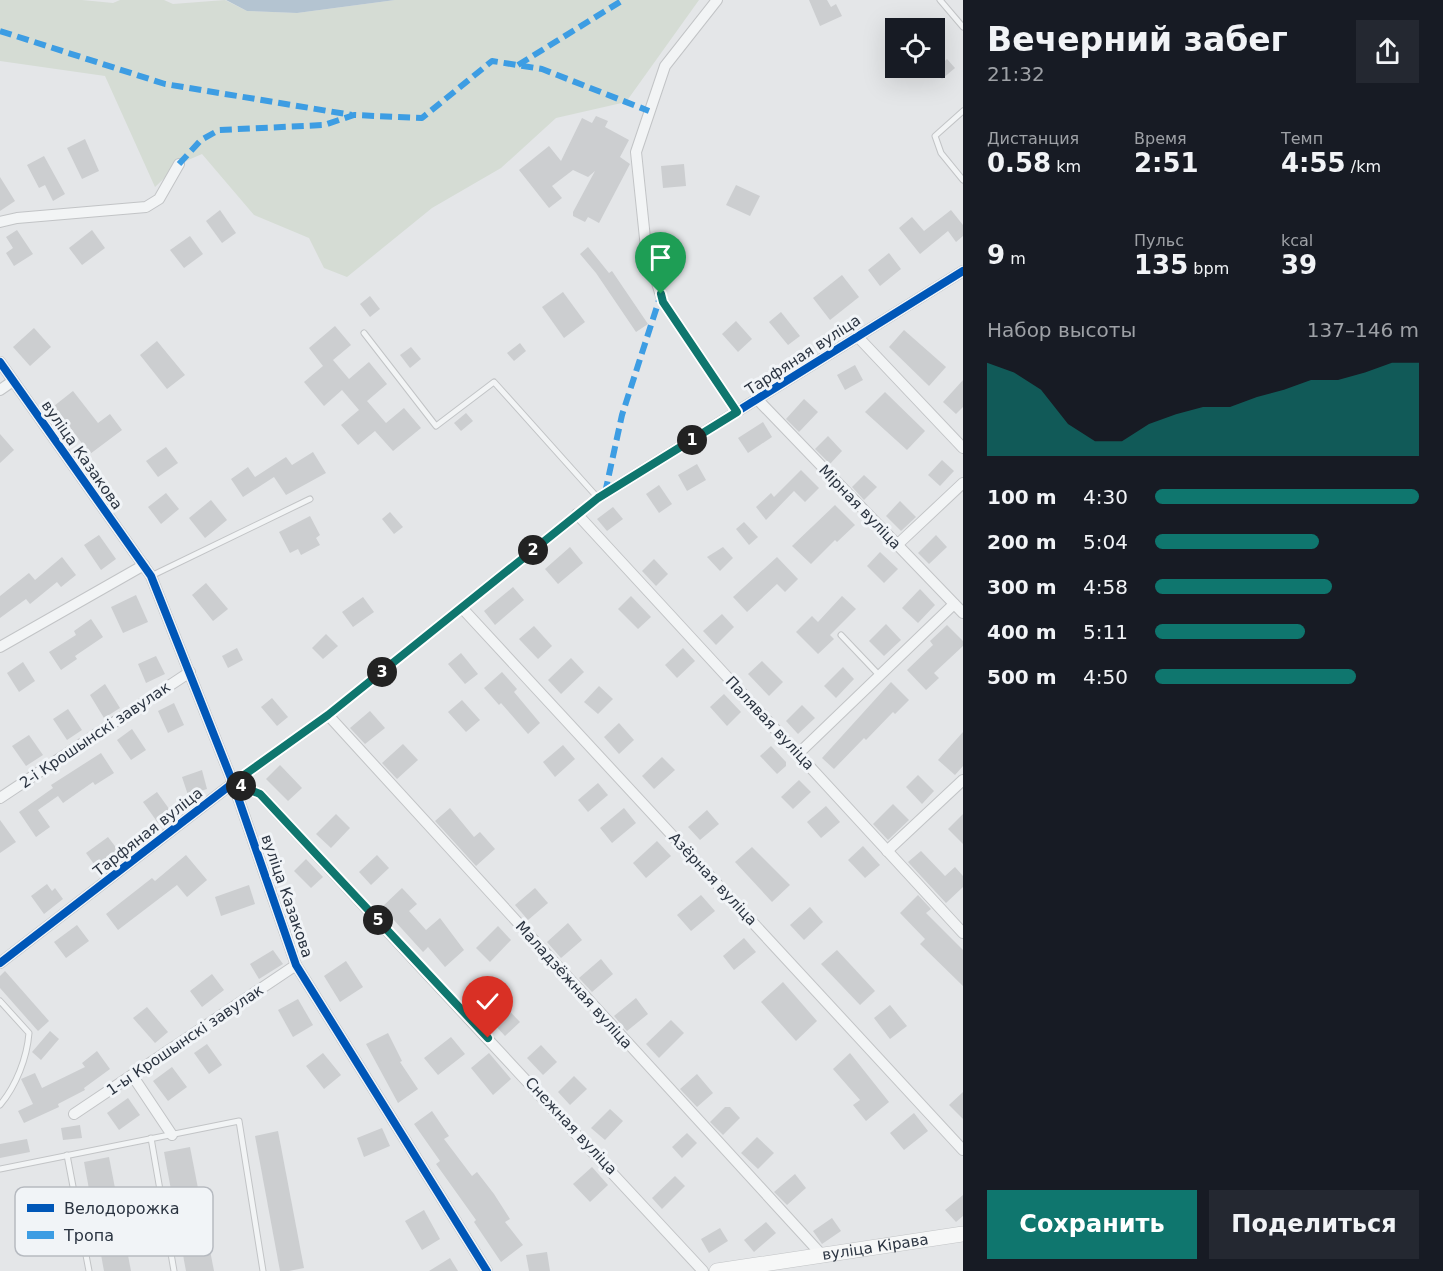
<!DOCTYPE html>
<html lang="ru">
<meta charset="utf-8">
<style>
:root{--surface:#171b24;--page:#242831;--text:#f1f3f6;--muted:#9ea1a6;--accent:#0f766e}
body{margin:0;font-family:"DejaVu Sans",sans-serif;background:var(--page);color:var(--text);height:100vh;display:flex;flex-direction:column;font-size:22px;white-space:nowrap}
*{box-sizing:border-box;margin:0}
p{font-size:20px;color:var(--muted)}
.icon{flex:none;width:33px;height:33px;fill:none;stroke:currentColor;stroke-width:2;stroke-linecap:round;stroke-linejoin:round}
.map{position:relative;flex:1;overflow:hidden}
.drawer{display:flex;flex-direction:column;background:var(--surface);width:480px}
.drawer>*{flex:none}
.fabs{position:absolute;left:885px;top:18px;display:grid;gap:12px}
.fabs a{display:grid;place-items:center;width:60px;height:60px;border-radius:0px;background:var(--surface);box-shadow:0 6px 24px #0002;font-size:30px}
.pin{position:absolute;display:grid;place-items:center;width:51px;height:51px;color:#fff;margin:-62px -26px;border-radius:50% 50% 50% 0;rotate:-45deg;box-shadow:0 0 6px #0007}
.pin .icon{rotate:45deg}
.km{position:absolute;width:30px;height:30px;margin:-15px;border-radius:50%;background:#222;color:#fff;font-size:16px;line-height:30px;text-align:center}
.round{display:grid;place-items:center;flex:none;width:63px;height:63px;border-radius:0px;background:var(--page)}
.summary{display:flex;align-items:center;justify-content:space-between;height:102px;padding:0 24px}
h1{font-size:33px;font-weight:600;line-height:45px}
.stats{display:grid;grid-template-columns:repeat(3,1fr);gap:9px;height:102px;padding:6px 24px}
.stats div{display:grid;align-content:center}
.stats b{font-size:26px;font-weight:600}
.stats small{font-size:16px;font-weight:400}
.stats p{font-size:16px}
.chart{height:168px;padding:12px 24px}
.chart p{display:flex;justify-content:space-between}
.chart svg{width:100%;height:108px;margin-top:6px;fill:var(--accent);opacity:.7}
.button{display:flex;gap:12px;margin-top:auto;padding:12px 24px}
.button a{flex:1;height:69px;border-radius:0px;background:var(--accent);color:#fff;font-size:24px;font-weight:600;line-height:69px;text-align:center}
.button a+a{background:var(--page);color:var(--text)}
ul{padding:0 24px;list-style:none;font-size:20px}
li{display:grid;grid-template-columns:96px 72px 1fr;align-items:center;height:45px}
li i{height:15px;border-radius:8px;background:var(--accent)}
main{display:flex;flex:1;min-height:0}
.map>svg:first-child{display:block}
</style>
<main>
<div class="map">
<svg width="963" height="1271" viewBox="0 0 963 1271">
<rect width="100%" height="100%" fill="#e4e6e8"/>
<polygon fill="#d5dcd4" points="0,0 82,0 113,3 120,0 164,0 173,4 225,0 247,11 297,13 395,0 699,0 626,102 556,118 501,168 432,208 347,277 324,268 309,238 254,215 202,154 179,164 155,187 105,76 0,61"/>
<polygon fill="#b4c4d1" points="226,0 395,0 297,13 247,11"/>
<g fill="#ccced0">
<polygon points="809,0 827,0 831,7 836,4 842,16 820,26"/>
<polygon points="947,59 955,68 942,79 934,71"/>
<polygon points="596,116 608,121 605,127 629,140 620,157 630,164 599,223 588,217 585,222 573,216 573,212 595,171 588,177 573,170 552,186 562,198 549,208 519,170 549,146 561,161 582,118 592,123"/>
<polygon points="85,139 99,171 82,179 67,148"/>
<polygon points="44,156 65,194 53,201 45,185 39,188 27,165"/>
<polygon points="684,164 686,186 663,188 661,166"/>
<polygon points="0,177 15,201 0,211"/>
<polygon points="736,185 760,196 750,216 726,205"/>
<polygon points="220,210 236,233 222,243 206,221"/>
<polygon points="951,210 963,225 963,236 956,242 948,231 920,254 899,228 912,217 924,231"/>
<polygon points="17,230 33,254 14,266 6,253 13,248 6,237"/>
<polygon points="92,230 105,248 82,265 69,248"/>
<polygon points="190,236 203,254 184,268 170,250"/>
<polygon points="588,247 609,273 612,271 648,324 636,332 596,273 580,254"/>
<polygon points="889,253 901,269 880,286 868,270"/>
<polygon points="842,275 859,297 830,320 813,298"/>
<polygon points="563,292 585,322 564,338 542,307"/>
<polygon points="370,296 380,309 370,317 360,304"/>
<polygon points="781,312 800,336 788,345 769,322"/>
<polygon points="736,321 752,339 738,352 722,334"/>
<polygon points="335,326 351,345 333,360 349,379 369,362 387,384 367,401 386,423 404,408 421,428 393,451 375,431 358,445 341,425 359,410 342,390 324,406 304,382 323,366 309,348"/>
<polygon points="34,328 51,347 30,366 13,347"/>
<polygon points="904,330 946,367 929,386 889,347"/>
<polygon points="157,341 185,375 167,389 140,355"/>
<polygon points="520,343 526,351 514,361 507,353"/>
<polygon points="411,347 421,359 410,368 400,355"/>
<polygon points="855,365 863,380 845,390 837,375"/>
<polygon points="963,380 963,407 956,414 943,402"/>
<polygon points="73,391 98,423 110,414 122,430 90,454 54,406"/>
<polygon points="885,392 925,431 907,450 865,412"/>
<polygon points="804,399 818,412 799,432 786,419"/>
<polygon points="466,413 473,421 461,431 454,423"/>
<polygon points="763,422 772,437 748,453 738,438"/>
<polygon points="0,434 14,450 0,463"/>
<polygon points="828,436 842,451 830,464 815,449"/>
<polygon points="166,447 178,463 158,477 146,461"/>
<polygon points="313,452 326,473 286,495 274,477 243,497 231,479 248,467 255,477 286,457 292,465"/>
<polygon points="942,460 954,471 940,486 928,475"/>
<polygon points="697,464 706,480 687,491 678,475"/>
<polygon points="801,470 819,488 805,502 794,491 766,520 756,507 771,493 774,497"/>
<polygon points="864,475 877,487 864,500 852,487"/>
<polygon points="659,485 672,504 659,513 646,494"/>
<polygon points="166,493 179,509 161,524 148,507"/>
<polygon points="211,500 227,520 205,538 189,518"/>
<polygon points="900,501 916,517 901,531 886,516"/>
<polygon points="835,505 855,525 837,542 835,540 811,564 792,546"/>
<polygon points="613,507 623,519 607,531 597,519"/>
<polygon points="390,512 403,527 394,534 382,519"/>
<polygon points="310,516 320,535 316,538 320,545 301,555 298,549 290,553 279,532"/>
<polygon points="744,522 758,537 749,545 736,529"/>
<polygon points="99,535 116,559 101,570 84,545"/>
<polygon points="936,535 947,547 929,564 918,553"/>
<polygon points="570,547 583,563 558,584 545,569"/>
<polygon points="723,547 733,558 720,571 707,557"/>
<polygon points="880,552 898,569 884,583 867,566"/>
<polygon points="62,557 76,575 61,587 57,582 30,604 26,599 0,618 0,596 29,573 35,580"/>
<polygon points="777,557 798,579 785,592 777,584 747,612 733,597"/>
<polygon points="654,559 668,574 656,586 642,571"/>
<polygon points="206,583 228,609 213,621 192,595"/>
<polygon points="513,587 524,600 495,625 484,611"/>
<polygon points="920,589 935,605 918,623 902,608"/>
<polygon points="136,595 148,622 123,633 111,607"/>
<polygon points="631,596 651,617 638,629 618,609"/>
<polygon points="842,596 856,609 830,635 834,639 818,654 796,632 812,616 818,622"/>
<polygon points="363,597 374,612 353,627 342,612"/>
<polygon points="722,614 734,627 716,645 703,631"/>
<polygon points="91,619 103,637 75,656 77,659 61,670 49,652 76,635 74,631"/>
<polygon points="886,624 901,640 884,656 869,641"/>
<polygon points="947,625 963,641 963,646 934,673 939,678 926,690 907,670 933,645 930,641"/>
<polygon points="534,626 552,646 538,659 519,639"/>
<polygon points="326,634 338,646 323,659 312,648"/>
<polygon points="237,648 243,660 228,668 222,656"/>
<polygon points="683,648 695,661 677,678 665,665"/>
<polygon points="461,653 478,674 465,684 448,664"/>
<polygon points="156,656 165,674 146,683 138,664"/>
<polygon points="571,658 584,672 561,694 548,680"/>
<polygon points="762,661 783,682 769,696 748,674"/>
<polygon points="23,662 35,681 19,692 7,673"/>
<polygon points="843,667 854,679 836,698 824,686"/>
<polygon points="502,672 517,689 514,692 540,723 528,734 501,703 499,705 484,688"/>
<polygon points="891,682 909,700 895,714 893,712 866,740 864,738 834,769 822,758"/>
<polygon points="105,684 120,708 104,718 90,695"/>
<polygon points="599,686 613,699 598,714 584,702"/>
<polygon points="724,694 741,712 727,726 710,707"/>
<polygon points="272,698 288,717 277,726 261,707"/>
<polygon points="462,700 480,720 466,732 448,712"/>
<polygon points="174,703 184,725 168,733 158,711"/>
<polygon points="802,705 815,718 798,734 786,721"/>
<polygon points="68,709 82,730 67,740 53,719"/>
<polygon points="370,711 385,728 365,744 350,728"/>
<polygon points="619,723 634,740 619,754 604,737"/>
<polygon points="132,729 146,750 131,760 117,740"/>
<polygon points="963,732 963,766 955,775 938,760"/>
<polygon points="29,735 43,755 26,766 12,746"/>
<polygon points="403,744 418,760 397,779 382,763"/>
<polygon points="563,745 575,759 555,777 543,762"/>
<polygon points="771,746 786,762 786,766 777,774 760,756"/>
<polygon points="101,753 114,773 95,785 93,782 63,803 58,796 38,810 50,827 36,837 19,812 53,788 51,785"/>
<polygon points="662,757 675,770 654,789 642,776"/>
<polygon points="280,765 302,788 288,801 266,779"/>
<polygon points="202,770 207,789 188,795 182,777"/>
<polygon points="918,775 934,791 922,804 906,787"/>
<polygon points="799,780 811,792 793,809 781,797"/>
<polygon points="598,783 608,795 588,812 578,800"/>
<polygon points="157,792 172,813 158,823 143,802"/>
<polygon points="893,804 909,820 888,840 873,824"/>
<polygon points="826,806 840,822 821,838 807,822"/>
<polygon points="450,808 474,837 480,832 495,849 476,866 435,821"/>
<polygon points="624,808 636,823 612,843 600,828"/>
<polygon points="707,810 719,824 700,840 688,827"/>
<polygon points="336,814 350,828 331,848 316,834"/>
<polygon points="963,814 963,844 948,829"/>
<polygon points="0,820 16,842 0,853"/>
<polygon points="108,837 121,854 99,871 86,853"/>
<polygon points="657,841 671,856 646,878 633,863"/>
<polygon points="863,846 880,865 865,878 848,860"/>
<polygon points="752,847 790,885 772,902 735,862"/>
<polygon points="921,851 945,876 955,867 963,876 963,887 946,903 908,862"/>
<polygon points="186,855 207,880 187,897 177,885 118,930 106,914 152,878 155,881"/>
<polygon points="377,855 389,868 371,885 359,872"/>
<polygon points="306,859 323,877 311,888 294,871"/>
<polygon points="47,884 52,891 55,888 63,899 44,914 31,896"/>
<polygon points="249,885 255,904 221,916 215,897"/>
<polygon points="402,888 417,904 409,911 426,930 440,918 464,950 445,967 428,947 423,952 382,907"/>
<polygon points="535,888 548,903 528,920 515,905"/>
<polygon points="701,895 715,911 691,931 677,915"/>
<polygon points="918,895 931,909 926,913 963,950 963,986 920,944 925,939 900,913"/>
<polygon points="810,907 823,922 804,940 790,925"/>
<polygon points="568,923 582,940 561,958 547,942"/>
<polygon points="77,925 89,941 66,958 54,942"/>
<polygon points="498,926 511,940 490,962 476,948"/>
<polygon points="744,938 756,952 734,970 723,956"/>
<polygon points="273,950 283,964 259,979 250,964"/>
<polygon points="837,950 875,991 860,1005 821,964"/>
<polygon points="601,959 613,974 592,992 579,978"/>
<polygon points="346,961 363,987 340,1002 324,976"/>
<polygon points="5,971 49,1021 38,1031 0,988 0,976"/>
<polygon points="212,974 224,990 202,1007 190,991"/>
<polygon points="485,980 497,993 494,995 520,1022 505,1036 468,996"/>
<polygon points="783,982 817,1021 796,1041 761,1002"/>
<polygon points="636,998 648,1014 627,1031 614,1016"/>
<polygon points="298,999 313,1025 293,1037 278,1010"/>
<polygon points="890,1005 907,1026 890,1039 874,1018"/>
<polygon points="147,1007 168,1032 155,1043 133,1018"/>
<polygon points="671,1020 684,1033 659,1058 646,1044"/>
<polygon points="50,1031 59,1039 41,1060 32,1052"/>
<polygon points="388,1033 402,1061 400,1062 418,1089 398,1103 366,1044"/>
<polygon points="451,1037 465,1054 438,1075 424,1058"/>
<polygon points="207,1044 222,1065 209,1074 194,1053"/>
<polygon points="541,1045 557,1062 543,1075 527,1058"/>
<polygon points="97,1051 110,1069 84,1088 85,1090 58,1104 59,1107 24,1123 18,1111 33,1104 21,1079 35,1073 42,1088 85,1067 82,1063"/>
<polygon points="323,1053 341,1075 324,1089 306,1066"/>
<polygon points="489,1053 511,1079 493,1095 471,1068"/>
<polygon points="850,1053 889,1102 866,1121 853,1105 860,1100 833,1069"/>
<polygon points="172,1067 187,1087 168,1101 153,1081"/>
<polygon points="697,1074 713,1093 697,1107 680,1089"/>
<polygon points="574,1076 587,1089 570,1105 558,1092"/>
<polygon points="963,1092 963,1119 949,1105"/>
<polygon points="128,1098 140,1115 119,1130 107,1113"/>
<polygon points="725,1107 730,1107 740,1118 723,1135 710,1122"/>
<polygon points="610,1109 623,1121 605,1140 591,1128"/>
<polygon points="432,1111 449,1136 444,1139 472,1176 477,1172 494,1194 510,1219 505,1222 523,1245 501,1262 474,1222 476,1220 436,1164 440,1161 414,1124"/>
<polygon points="914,1113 928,1131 904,1150 890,1133"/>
<polygon points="80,1125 82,1138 63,1140 61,1128"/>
<polygon points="382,1128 390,1146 364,1157 357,1138"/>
<polygon points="278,1131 304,1268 289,1271 280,1271 255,1136"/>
<polygon points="687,1133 697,1143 682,1158 672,1147"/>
<polygon points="757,1137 774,1153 758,1169 741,1153"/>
<polygon points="27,1139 30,1152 0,1158 0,1144"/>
<polygon points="190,1147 214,1271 186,1271 164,1152"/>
<polygon points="109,1157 131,1271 104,1271 84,1162"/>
<polygon points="592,1167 608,1185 590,1202 573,1184"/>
<polygon points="795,1174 806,1188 787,1205 774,1192"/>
<polygon points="675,1176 685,1186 662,1209 652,1198"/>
<polygon points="963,1195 963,1216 956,1222 945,1210"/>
<polygon points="424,1210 440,1239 422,1250 405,1221"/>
<polygon points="832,1218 841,1231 822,1244 813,1231"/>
<polygon points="766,1222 776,1233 754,1252 744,1240"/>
<polygon points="720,1228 728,1241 709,1253 701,1239"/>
<polygon points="547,1252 550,1271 529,1271 526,1255"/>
<polygon points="450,1258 458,1271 429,1271"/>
</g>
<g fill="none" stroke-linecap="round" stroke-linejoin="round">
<defs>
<g id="lane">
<polyline points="940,0 963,27"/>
<polyline points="963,111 935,136 941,153 963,180"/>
<polyline points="364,333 436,426 494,382 598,498"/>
<polyline points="151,576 310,499"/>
<polyline points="841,635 879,675"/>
<path d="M0,1001L29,1033C27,1058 16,1086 0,1105"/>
<polyline points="151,1138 174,1271"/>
<polyline points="67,1155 89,1271"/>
<polyline points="0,1169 239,1121 263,1271"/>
</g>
<g id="street">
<polyline points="717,0 665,66 636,152 646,248 663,302 737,412"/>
<polyline points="0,222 17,218 146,207 159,199 179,164"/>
<polyline points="857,336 963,448"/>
<polyline points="0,362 151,576 233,783 296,965 487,1271"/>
<polyline points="0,390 13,381"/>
<polyline points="758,400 963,613"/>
<polyline points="577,514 963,933"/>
<polyline points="897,545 963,483"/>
<polyline points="462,608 963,1150"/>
<polyline points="0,647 144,565"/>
<polyline points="328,715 821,1254"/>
<polyline points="798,754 954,604"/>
<polyline points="233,783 260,794 703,1271"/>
<polyline points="0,798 190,672"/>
<polyline points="887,851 963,780"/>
<polyline points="0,963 233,783 328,715 598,498 963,271"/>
<polyline points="132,1075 172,1135"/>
<polyline points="74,1114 296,965"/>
</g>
<g id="secondary">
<path id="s1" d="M717,1271L963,1234"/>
</g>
</defs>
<use href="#lane" stroke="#c2c4c6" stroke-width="7"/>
<use href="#street" stroke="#c2c4c6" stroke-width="12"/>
<use href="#secondary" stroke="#c2c4c6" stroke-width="16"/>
<use href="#lane" stroke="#f2f4f5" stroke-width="5"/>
<use href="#street" stroke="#f2f4f5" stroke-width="10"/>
<use href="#secondary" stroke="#f6f7f7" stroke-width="15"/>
<g stroke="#3d9de3" stroke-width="6" stroke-dasharray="12 6" stroke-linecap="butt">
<polyline points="0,31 165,84 352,115"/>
<polyline points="518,65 623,0"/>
<polyline points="179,164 201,140 219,130 324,125 354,115 422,118 492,61 542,69 649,111"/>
<polyline points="605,493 622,415 661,294"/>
</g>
<defs>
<g id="cycleway">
<polyline points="0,362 151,576 233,783 296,965 487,1271"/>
<polyline points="0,963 233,783 328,715 598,498 963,271"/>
</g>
</defs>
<use href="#cycleway" stroke="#f1f4f7" stroke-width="11"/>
<use href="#cycleway" stroke="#0057b8" stroke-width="8"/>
</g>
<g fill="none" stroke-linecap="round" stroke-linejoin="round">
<defs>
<polyline id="route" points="488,1038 260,794 233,783 328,715 598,498 737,412 663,302 661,294"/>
</defs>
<use href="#route" stroke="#fff" stroke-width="12"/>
<use href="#route" stroke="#0f766e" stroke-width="8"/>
</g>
<g text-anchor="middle" stroke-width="6" stroke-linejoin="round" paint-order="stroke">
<g font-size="15" fill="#2b3441" stroke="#f1f4f7">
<text transform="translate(803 355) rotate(-33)" y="5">Тарфяная вуліца</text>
<text transform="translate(82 455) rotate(55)" y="5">вуліца Казакова</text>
<text transform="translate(860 507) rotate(46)" y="5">Мірная вуліца</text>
<text transform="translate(770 723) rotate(47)" y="5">Палявая вуліца</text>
<text transform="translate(95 735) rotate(-34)" y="5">2-і Крошынскі завулак</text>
<text transform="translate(148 832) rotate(-38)" y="5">Тарфяная вуліца</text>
<text transform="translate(713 879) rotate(47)" y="5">Азёрная вуліца</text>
<text transform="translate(287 896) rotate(71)" y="5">вуліца Казакова</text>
<text transform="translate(574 985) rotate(48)" y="5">Маладзёжная вуліца</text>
<text transform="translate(185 1040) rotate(-34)" y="5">1-ы Крошынскі завулак</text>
<text transform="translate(571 1126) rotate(47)" y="5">Снежная вуліца</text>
<text dy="5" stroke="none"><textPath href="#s1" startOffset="160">вуліца Кірава</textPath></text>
</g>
</g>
<rect x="15" y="1187" width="198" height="69" rx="9" fill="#f1f4f7" stroke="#b6bac0" stroke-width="1.5"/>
<rect x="27" y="1204" width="27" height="8" fill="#0057b8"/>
<rect x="27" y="1231" width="27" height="8" fill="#3d9de3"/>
<g font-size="16" fill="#2b3441">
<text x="64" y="1214">Велодорожка</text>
<text x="64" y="1241">Тропа</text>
</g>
</svg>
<div class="fabs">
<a><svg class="icon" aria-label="locate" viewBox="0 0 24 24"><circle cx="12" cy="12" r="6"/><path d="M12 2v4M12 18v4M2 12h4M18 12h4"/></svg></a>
</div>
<div class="pin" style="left:661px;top:294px;background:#1e9e55"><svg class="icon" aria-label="arrive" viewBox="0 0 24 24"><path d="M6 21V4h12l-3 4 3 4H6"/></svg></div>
<div class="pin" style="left:488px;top:1038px;background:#d93025"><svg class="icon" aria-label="check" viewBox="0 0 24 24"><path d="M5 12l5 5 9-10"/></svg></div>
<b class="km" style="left:692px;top:440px">1</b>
<b class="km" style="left:533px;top:550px">2</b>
<b class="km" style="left:382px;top:672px">3</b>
<b class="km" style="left:241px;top:786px">4</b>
<b class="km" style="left:378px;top:920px">5</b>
</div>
<section class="drawer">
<div class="summary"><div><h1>Вечерний забег</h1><p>21:32</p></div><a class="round"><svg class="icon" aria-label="share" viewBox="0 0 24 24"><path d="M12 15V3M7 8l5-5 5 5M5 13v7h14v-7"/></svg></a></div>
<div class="stats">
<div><p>Дистанция</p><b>0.58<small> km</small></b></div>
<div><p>Время</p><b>2:51</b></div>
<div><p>Темп</p><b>4:55<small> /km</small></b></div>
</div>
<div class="stats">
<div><b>9<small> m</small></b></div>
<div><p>Пульс</p><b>135<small> bpm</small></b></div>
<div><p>kcal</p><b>39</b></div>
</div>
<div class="chart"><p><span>Набор высоты</span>137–146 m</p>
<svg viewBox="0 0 160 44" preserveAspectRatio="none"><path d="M0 44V6L10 10L20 17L30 31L40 38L50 38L60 31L70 27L80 24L90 24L100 20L110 17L120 13L130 13L140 10L150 6L160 6V44z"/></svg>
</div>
<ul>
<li><b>100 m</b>4:30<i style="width:100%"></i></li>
<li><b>200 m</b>5:04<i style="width:62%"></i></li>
<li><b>300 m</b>4:58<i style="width:67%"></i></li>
<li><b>400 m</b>5:11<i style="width:57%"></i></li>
<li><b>500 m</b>4:50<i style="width:76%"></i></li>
</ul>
<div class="button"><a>Сохранить</a><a>Поделиться</a></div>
</section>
</main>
